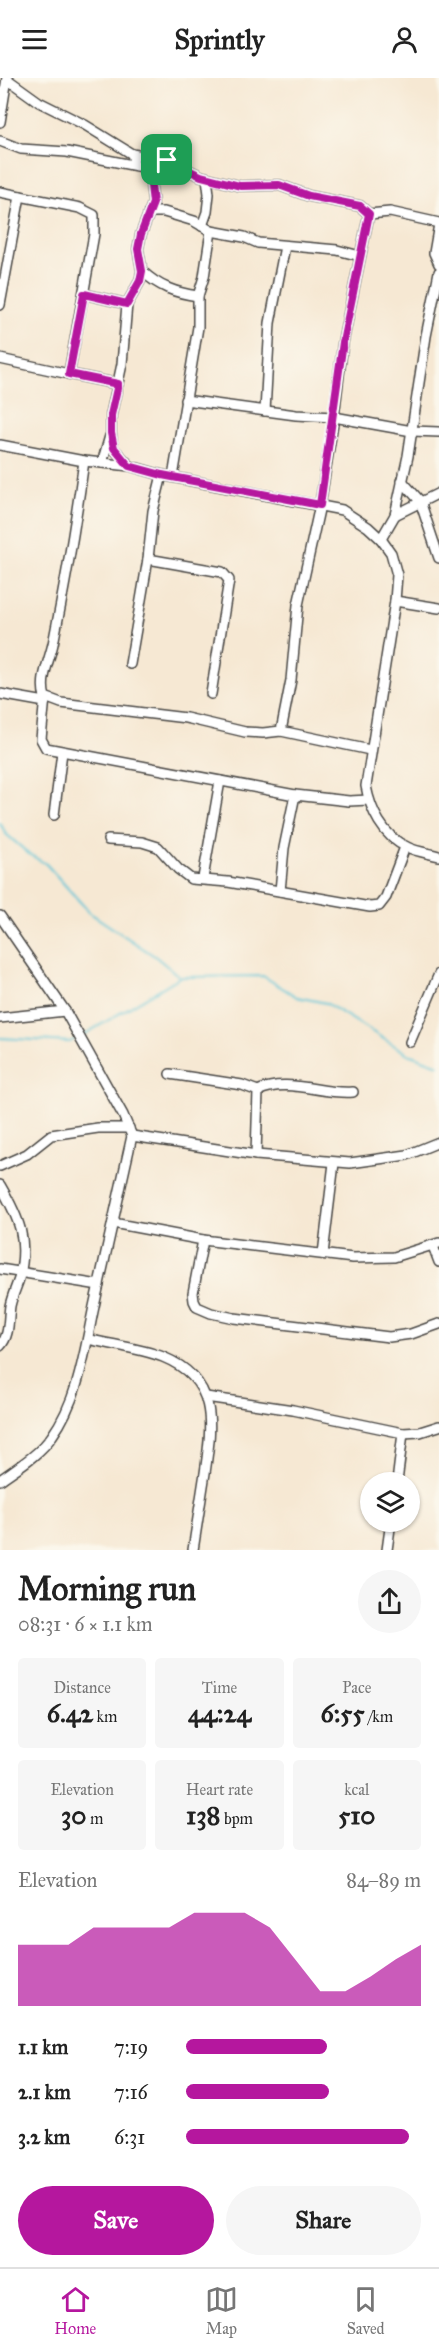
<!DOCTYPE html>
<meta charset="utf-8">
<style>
:root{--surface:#fff;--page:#f6f6f6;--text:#222;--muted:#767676;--line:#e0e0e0;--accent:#b5179e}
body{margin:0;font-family:"IM FELL Great Primer",serif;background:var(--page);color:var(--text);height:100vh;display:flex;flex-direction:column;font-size:22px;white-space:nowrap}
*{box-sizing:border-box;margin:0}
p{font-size:20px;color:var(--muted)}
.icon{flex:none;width:33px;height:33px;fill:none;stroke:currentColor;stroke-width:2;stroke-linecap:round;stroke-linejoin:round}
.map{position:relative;height:1472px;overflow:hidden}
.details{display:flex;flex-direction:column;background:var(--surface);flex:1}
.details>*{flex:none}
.tools{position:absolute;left:360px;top:1394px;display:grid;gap:12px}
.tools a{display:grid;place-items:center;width:60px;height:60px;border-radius:50%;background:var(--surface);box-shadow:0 2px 4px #0004;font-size:30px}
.pin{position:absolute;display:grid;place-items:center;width:51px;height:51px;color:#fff;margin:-26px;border-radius:12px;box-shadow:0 3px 9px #0006}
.round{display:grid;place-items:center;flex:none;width:63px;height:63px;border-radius:32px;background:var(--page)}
.headline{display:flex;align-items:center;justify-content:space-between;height:102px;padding:0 18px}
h1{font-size:33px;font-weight:700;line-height:45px}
.metrics{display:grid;grid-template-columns:repeat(3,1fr);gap:9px;height:102px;padding:6px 18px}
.metrics div{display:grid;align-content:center;border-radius:6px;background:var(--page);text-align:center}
.metrics b{font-size:26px;font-weight:700}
.metrics small{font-size:16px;font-weight:400}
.metrics p{font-size:16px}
.chart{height:168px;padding:12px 18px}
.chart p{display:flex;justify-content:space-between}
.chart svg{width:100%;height:108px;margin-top:6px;fill:var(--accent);opacity:.7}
.action{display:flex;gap:12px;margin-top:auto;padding:12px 18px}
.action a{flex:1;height:69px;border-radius:36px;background:var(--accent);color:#fff;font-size:24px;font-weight:700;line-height:69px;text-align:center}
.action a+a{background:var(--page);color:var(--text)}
ul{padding:0 18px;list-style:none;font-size:20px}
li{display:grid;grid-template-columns:96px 72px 1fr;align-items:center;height:45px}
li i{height:15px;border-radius:8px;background:var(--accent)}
header{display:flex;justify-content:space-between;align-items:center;height:78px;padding:0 18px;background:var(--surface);font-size:27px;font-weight:700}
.tabs{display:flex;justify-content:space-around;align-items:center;height:84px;border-top:2px solid var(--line);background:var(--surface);font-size:16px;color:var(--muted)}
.tabs a{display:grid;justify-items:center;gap:3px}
.tabs .on{color:var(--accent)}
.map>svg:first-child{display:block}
</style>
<header><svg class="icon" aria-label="menu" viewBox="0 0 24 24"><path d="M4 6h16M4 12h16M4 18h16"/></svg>Sprintly<svg class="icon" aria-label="person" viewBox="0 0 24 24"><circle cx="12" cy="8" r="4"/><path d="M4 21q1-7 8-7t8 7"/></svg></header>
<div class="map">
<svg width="439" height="1472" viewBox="0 0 439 1472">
<rect width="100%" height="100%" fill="#fbf7ec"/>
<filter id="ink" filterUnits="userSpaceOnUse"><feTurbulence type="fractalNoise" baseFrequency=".0167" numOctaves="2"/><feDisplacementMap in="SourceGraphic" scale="12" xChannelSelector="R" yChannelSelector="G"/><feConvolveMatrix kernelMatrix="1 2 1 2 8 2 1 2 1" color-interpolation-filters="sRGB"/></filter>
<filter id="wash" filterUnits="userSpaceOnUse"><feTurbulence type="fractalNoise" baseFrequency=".008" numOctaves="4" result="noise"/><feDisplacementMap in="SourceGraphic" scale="24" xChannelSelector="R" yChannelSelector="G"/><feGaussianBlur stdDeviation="1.35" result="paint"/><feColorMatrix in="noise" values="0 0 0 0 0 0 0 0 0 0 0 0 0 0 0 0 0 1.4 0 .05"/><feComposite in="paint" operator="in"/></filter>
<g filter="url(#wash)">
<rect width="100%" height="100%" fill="#f6e8d3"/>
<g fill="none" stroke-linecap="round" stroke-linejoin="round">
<g stroke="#5bc4d7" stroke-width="2">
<polyline points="0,745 6,756 29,776 46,786 90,835 156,879 180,899"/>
<polyline points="82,958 180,899 263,898 297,919 326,925 408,976 439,987"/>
<polyline points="0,960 70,964 77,960"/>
</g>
</g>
</g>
<g filter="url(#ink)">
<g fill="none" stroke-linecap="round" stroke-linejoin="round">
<defs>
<g id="minor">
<polyline points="7,1 39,24 85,47 132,76 135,87"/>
<polyline points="0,44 7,0"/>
<polyline points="0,63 21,71 67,74 152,91"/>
<polyline points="154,80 167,82 201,98 240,108 279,107 309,118 360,128 369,136 390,134 439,145"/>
<polyline points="0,114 80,130 94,137 94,156 69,296 118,306"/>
<polyline points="149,134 164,134 194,143 211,153 244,159 258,165 337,172 360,178"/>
<polyline points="439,146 434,175 439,186"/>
<polyline points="202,148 207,134 209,116 207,100"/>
<path d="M142,193C159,209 176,215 198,218"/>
<polyline points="84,216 127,226"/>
<polyline points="0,227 20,118"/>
<polyline points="0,281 69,296"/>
<polyline points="185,322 296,337 334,339 412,353 439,354"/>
<polyline points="265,333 270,245 285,168"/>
<path d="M0,367L84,383L130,388L162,397L342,432L368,449L381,461L391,475L397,497L395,523L366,708C370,731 383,759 407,769C417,774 429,775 439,778"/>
<path d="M84,383C76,442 66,502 54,561C51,580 39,600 45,619L61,625L186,640L245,654L263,655L281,653L370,672"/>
<polyline points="102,385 110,358"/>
<polyline points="130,388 113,370 111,355 111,337 122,286 127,226 140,203 142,193 138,171 141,156 153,125 150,98 154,80 132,76"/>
<polyline points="173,399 198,249 198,218 204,199 211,153"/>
<polyline points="402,403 420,423 439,480"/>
<polyline points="395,437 439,415"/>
<polyline points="381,461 395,437 408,378 426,258 439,194"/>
<polyline points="148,481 222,494 229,502 211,616"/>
<polyline points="395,523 439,530"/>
<polyline points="130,586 148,481 153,433 162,397"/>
<polyline points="0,616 45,624"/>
<polyline points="45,619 41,661 46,670 295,717 349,723 369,722"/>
<polyline points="281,653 291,602 298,527 320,427 334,339 343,264 369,136"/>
<polyline points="54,737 62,674"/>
<polyline points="108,762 142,764 158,769 178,791 191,801 228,804 370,829 379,828 386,819 405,769"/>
<polyline points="203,800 220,703"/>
<polyline points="280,813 284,770 295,717"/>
<path d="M0,838L65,933L123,1037L132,1058C120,1113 107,1168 95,1224C85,1269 80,1319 52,1358C40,1376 18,1389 0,1402"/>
<polyline points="0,940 65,933"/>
<polyline points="410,964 439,896"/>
<polyline points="170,996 242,1007 258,1013 256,1077"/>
<path d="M258,1013C287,999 323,1017 353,1014"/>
<polyline points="132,1058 256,1077 350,1085 407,1077 439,1064"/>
<polyline points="0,1088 27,1076 51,1057 98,1050 129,1050"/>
<path d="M0,1107C19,1140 29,1162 19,1201C16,1210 12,1218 10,1228C8,1241 10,1258 0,1268"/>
<polyline points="113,1145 203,1162 353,1180 394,1179 439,1165"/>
<polyline points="203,1162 193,1215 194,1223 197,1229 211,1235 234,1240 389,1259 411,1256 439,1246"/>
<polyline points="433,1168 439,1184"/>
<polyline points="323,1176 334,1085"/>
<polyline points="0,1191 99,1207"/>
<path d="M88,1261C112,1267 140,1270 163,1279C219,1302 212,1346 205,1395C201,1421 197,1446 193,1472"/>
<polyline points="206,1319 293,1332 403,1355 420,1354 439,1348"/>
<polyline points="397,1404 403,1355"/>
<polyline points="387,1472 391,1443"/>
</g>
</defs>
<use href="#minor" stroke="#494744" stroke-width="12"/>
<use href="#minor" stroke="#fff" stroke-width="9"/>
</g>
</g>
<g fill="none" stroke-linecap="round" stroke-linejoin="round" filter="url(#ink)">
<defs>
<polygon id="route" points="154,80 167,82 201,98 240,108 279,107 309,118 360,128 369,136 343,264 320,427 162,397 129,388 114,370 111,355 111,337 118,306 69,296 84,216 127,226 140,203 142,193 138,171 141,156 153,125 150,98"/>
</defs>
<use href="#route" stroke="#fff" stroke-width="12"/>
<use href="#route" stroke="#b5179e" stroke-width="8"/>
</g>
</svg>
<div class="tools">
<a><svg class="icon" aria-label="layers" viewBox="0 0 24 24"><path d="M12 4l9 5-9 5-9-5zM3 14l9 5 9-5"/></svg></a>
</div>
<div class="pin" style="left:167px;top:82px;background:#1e9e55"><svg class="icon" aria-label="arrive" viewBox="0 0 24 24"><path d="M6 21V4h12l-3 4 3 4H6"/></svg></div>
</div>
<section class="details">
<div class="headline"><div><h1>Morning run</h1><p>08:31 · 6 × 1.1 km</p></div><a class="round"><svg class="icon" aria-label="share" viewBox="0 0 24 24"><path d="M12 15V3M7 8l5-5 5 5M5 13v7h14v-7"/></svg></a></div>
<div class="metrics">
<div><p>Distance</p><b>6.42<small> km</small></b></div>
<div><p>Time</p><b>44:24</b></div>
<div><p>Pace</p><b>6:55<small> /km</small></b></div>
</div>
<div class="metrics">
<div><p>Elevation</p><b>30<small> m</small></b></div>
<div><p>Heart rate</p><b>138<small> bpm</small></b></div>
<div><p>kcal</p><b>510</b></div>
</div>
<div class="chart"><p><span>Elevation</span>84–89 m</p>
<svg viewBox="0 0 160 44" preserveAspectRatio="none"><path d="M0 44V19L10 19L20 19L30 12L40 12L50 12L60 12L70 6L80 6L90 6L100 12L110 25L120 38L130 38L140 32L150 25L160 19V44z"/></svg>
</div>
<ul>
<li><b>1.1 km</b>7:19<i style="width:60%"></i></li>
<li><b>2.1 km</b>7:16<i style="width:61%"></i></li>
<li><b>3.2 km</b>6:31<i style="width:95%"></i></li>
</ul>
<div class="action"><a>Save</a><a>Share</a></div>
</section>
<nav class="tabs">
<a class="on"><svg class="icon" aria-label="home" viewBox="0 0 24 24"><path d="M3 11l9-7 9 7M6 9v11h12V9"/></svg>Home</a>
<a><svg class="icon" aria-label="map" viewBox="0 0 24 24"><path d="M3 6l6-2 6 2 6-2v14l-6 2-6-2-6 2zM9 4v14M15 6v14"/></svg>Map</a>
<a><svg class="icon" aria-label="saved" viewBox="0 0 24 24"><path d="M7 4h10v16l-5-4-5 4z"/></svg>Saved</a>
</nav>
